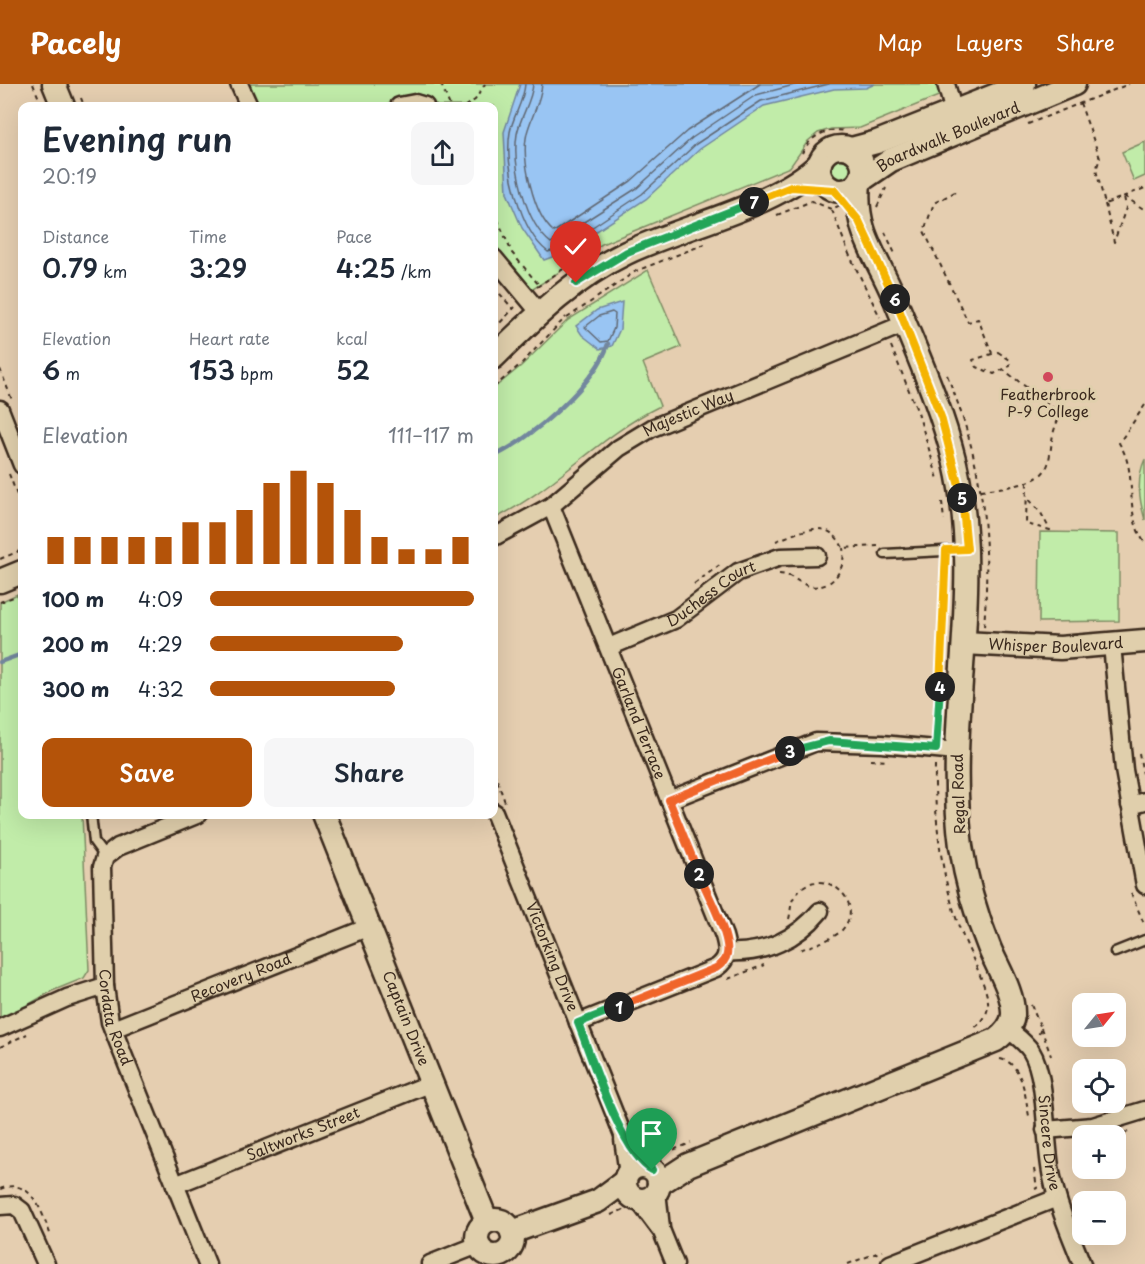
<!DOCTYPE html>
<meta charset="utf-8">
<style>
:root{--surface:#fff;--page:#f6f6f7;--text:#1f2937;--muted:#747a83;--accent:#b45309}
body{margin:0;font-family:"Playpen Sans",sans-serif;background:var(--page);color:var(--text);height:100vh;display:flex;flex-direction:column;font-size:22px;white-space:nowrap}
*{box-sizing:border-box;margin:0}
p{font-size:20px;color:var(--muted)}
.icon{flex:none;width:33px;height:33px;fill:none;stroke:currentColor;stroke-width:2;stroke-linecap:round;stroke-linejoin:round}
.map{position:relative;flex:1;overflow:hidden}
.sheet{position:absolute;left:18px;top:18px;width:480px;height:717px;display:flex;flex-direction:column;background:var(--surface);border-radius:12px;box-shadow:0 6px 24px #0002}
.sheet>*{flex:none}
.needle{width:39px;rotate:60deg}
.fabs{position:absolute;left:1072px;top:909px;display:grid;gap:12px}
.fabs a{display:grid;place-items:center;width:54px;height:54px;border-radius:12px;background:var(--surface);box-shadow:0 6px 24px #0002;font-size:30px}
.pin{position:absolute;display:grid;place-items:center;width:51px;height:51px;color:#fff;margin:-62px -26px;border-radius:50% 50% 50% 0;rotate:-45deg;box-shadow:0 0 6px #0007}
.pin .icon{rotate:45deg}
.km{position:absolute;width:30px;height:30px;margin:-15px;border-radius:50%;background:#222;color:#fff;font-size:16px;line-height:30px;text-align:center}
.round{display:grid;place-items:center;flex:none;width:63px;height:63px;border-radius:12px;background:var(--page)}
.overview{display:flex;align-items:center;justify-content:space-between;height:102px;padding:0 24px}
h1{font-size:33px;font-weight:600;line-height:45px}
.metrics{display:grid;grid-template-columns:repeat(3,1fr);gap:9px;height:102px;padding:6px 24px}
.metrics div{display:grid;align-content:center}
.metrics b{font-size:26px;font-weight:600}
.metrics small{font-size:16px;font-weight:400}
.metrics p{font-size:16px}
.chart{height:168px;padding:12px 24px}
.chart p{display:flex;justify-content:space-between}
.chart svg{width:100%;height:108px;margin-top:6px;stroke:var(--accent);stroke-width:6}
.primary-button{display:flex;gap:12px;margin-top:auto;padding:12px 24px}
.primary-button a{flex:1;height:69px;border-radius:12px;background:var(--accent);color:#fff;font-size:24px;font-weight:600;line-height:69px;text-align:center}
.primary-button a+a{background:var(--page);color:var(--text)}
ul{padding:0 24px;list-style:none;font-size:20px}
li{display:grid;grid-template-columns:96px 72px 1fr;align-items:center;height:45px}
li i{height:15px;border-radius:8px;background:var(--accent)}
header{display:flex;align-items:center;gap:36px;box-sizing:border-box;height:84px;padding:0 30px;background:var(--accent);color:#fff}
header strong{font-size:28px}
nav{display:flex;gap:33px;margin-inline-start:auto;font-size:21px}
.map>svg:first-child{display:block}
</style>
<header>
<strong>Pacely</strong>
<nav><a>Map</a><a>Layers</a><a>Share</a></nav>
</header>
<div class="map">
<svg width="1145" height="1180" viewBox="0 0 1145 1180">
<rect width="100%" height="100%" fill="#e5ceb0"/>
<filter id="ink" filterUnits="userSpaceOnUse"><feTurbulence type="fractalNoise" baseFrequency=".0167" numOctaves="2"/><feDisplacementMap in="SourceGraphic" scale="12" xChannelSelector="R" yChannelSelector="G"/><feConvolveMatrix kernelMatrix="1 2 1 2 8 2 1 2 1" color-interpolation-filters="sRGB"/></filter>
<g filter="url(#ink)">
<g fill="#c1eca9" stroke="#7e8b64" stroke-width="1.5">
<polygon points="248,0 942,0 941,11 860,44 831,45 818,49 808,57 790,83 602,160 530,207 494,161 494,22 437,22 429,13 417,10 384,22 257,22"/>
<polygon points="1145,58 1145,92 1134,97 1122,68"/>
<circle cx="841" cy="85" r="10"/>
<path d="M648,186L681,263L643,279L660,322C599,352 555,405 494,435V304L521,282L568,236Z"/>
<path d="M1145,375V436C1139,415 1136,395 1145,375Z"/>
<polygon points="1040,448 1119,449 1119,537 1039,538"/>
<polygon points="22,508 22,730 82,731 89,886 84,894 52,907 0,937 0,518"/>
</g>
<g fill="#99c5f3" stroke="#73879e" stroke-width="1.5">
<polygon points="520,0 875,0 866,4 834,5 764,22 700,65 646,115 563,169 544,176 522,144 507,109 504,48"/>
<polygon points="622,218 620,245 612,262 600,265 582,251 576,242 597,226"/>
</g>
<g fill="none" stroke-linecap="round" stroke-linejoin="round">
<g stroke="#616873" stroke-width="1.5">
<path d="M525,0C524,17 513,32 510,48C504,82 520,147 548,168L561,164L642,110L696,60L761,17L829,0"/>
<path d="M533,0C532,17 520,33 517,50C512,81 525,139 551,159L637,104L692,54L756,11L798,0"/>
<path d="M542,0C541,17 531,33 527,49C521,74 533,131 554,148L631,97L687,47L760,0"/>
<polygon points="612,228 615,230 614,244 608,257 601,258 585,243 599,232"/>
</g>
<g stroke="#73879e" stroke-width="4.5">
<polyline points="575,159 576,169"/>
<path d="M494,372C530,356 597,298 608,260"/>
<polyline points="0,578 22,570"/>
</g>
<defs>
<g id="lane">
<polyline points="885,470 963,466"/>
<polyline points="91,730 94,758 105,773"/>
<polyline points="1115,868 1145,856"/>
</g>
<g id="street">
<polyline points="239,0 249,22"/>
<polyline points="946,0 954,28"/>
<polyline points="399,22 415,19 425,22"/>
<polyline points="494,174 540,229"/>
<polyline points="0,325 22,381"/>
<path id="s1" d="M551,422L724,852C728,866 729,875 716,884L578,939"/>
<path id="s2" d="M494,453L551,422L619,364L652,344L904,240"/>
<polyline points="1112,561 1124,686 1145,801"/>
<path id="s3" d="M609,563L676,535L738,488L780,473L817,472"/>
<polyline points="669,716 816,658 882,660 957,667"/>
<polyline points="1130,721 1145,717"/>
<path id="s4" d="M494,728L623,1051L645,1083"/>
<path id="s5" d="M199,730L118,763L105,773L102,783L105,902L110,938L207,1180"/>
<path d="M728,868C765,870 797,855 820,827"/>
<polyline points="0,944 67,914 105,902"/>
<path id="s6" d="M113,945L369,843"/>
<path id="s7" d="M1008,945C1016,952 1025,958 1031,967C1048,994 1044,1060 1052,1093C1058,1123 1071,1152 1082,1180"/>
<polyline points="1045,1046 1093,1042 1145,1026"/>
<polyline points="623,1055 628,1090"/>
<path id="s8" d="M175,1101L432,999"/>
<polyline points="657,1107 661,1144"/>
<polyline points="638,1116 662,1148 675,1180"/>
<polyline points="0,1122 14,1121 22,1127 46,1180"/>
<polyline points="430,1180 478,1161"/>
<polyline points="890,1180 1057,1114"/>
</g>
<g id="secondary">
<polyline points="54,0 63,22"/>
<circle cx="841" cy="85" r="22"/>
<polyline points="851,65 877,58 1024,0"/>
<path id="s9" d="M860,97L891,76L1074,0"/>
<path d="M494,273C534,234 574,194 626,169C682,142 778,122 820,79"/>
<polyline points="0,497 22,488"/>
<path id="s10" d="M964,559L1060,564L1145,557"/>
<path id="s11" d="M324,730L487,1138"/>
<circle cx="642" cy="1099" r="17"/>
<path d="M659,1100L688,1081L996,956C1004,950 1012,942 1013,931C1014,909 997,883 989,863C976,831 966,797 961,762C944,635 985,506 955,379C941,322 916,267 894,213C876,170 854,148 859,99"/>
<circle cx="495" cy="1154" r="18"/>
<polyline points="512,1148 598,1117 625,1097"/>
</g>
</defs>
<use href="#lane" stroke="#3b2a1e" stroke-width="13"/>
<use href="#street" stroke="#3b2a1e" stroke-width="21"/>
<use href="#secondary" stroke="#3b2a1e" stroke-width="27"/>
<g stroke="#3b2a1e" stroke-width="2" stroke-dasharray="4.5 4.5" stroke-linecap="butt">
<polyline points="33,0 42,22"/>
<polyline points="441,0 450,22"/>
<polyline points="81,14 84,22"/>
<polyline points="1080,19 1100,74 1096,86 1105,120 1145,104"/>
<polyline points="465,22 475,16 485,0"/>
<polyline points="1028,40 1129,0"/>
<path d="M802,69C811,51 827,44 847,47"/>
<polyline points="955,108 934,119 924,147 968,238 978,235 992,269"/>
<polyline points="1124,112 1145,126"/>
<polyline points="1105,120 1114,158 1126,124 1124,112"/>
<polyline points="877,123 886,104"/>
<polyline points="832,126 849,170 880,233"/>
<polyline points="494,127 512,169 539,201"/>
<polyline points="777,131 812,117 831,125 841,121"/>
<polyline points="885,148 896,172"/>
<polyline points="494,203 513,225"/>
<polyline points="537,203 569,181"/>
<polyline points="567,234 636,187 705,160"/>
<polyline points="494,245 515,223"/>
<polyline points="891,262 918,329 938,395"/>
<polygon points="998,268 1010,276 1010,282 994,290 977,283 973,276"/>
<polyline points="0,285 12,316"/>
<path d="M947,291C983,379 991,449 984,543"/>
<polyline points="494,303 522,279 566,233"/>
<path d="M1145,321L1119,359C1140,392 1122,427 1145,459"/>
<polyline points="9,390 22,424"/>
<polyline points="1027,398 1026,440 1050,446 1041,429 1027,413"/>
<path d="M981,406C1001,403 1041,403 1048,380C1053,360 1050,350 1061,330L1004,286"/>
<polyline points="942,418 944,436"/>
<path d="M776,457C800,448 828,432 843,464L878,462"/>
<polyline points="0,475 22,466"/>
<path d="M779,490C790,490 796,497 806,501C830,509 847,486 843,464"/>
<polyline points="694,500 721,480"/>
<polyline points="0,518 22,510"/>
<polyline points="937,649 946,496"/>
<polyline points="1139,669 1145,701"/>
<polyline points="871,676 889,677"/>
<path d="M935,681C934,735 941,789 958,840C966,862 985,897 988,917C989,929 983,938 974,944"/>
<polyline points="494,688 505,718"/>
<polyline points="1131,809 1145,842"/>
<path d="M789,835C791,828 790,820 794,813C816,776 870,815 842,846C832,856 813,861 800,866"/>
<polyline points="728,895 764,881"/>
<polyline points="1031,921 1041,944 1038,952"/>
<polyline points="1041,944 1051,972"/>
<polyline points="0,963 27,950"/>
<path d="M1000,975C1023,979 1025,1012 1029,1032"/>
<polyline points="1116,1053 1128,1048"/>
<polyline points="657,1072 691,1059"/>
<polyline points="1034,1085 1037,1104 1035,1105"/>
<path d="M0,1105C32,1092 42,1129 51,1152"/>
<polyline points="611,1131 625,1125"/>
<polyline points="848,1180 882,1167"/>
</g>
<use href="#lane" stroke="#e0cfac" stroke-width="8"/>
<use href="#street" stroke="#e0cfac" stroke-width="16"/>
<use href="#secondary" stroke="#e0cfac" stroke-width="22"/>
</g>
</g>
<g fill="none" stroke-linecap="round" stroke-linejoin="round" filter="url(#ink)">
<defs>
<path id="split-1" d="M619,923L578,939C592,974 621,1069 652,1086"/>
<path id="split-2" d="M619,923L716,884C721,881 726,877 727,870C731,853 706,807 699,790"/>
<polyline id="split-3" points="699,790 669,716 790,667"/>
<polyline id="split-4" points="790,667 829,657 936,665 940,603"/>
<polyline id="split-5" points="940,603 946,466 967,465 962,414"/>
<polyline id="split-6" points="895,215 941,333 962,414"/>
<polyline id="split-7" points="754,118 791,103 834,106 859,137 895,215"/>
<polyline id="split-8" points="576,199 627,168 754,118"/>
</defs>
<use href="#split-1" stroke="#fff" stroke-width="12"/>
<use href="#split-2" stroke="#fff" stroke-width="12"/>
<use href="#split-3" stroke="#fff" stroke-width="12"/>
<use href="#split-4" stroke="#fff" stroke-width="12"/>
<use href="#split-5" stroke="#fff" stroke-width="12"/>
<use href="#split-6" stroke="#fff" stroke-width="12"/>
<use href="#split-7" stroke="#fff" stroke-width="12"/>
<use href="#split-8" stroke="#fff" stroke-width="12"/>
<use href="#split-1" stroke="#22a559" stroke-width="8"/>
<use href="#split-2" stroke="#f0652b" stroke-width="8"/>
<use href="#split-3" stroke="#f0652b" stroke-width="8"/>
<use href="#split-4" stroke="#22a559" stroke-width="8"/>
<use href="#split-5" stroke="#f5b400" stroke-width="8"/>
<use href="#split-6" stroke="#f5b400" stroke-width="8"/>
<use href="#split-7" stroke="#f5b400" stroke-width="8"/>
<use href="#split-8" stroke="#22a559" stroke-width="8"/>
</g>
<circle fill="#d1495b" stroke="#e0cfac" stroke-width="2" cx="1048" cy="293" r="6"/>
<g text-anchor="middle" stroke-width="6" stroke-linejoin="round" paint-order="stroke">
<g font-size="15" fill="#3b2a1e" stroke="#e0cfac">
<text dy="5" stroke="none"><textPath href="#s9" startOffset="99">Boardwalk Boulevard</textPath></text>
<text dy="5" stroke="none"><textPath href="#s2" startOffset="232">Majestic Way</textPath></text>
<text dy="5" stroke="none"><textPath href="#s3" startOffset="116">Duchess Court</textPath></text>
<text dy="5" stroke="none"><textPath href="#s10" startOffset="92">Whisper Boulevard</textPath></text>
<text dy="5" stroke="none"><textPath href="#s1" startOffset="234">Garland Terrace</textPath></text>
<text transform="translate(959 710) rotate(-92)" y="5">Regal Road</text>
<text dy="5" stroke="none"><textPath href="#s4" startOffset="156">Victorking Drive</textPath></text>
<text dy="5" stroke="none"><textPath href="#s6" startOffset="138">Recovery Road</textPath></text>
<text dy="5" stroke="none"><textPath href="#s5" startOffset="266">Cordata Road</textPath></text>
<text dy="5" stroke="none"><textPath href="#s11" startOffset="220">Captain Drive</textPath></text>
<text dy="5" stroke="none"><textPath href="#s8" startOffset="138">Saltworks Street</textPath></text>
<text dy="5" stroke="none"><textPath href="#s7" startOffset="126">Sincere Drive</textPath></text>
</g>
<g font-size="15" fill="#3b2a1e" stroke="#e0cfac">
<text x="1048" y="316">Featherbrook<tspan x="1048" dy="17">P-9 College</tspan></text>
</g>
</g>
</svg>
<div class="fabs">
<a><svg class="needle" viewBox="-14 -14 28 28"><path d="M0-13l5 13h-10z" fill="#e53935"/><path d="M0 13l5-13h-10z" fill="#747a83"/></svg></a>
<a><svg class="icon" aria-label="locate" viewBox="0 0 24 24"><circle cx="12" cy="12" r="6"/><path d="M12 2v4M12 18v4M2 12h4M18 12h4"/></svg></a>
<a>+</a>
<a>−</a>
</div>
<div class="pin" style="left:652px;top:1086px;background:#1e9e55"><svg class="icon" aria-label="arrive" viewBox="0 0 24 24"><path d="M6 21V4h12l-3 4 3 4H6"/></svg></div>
<div class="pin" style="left:576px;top:199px;background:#d93025"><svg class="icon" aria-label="check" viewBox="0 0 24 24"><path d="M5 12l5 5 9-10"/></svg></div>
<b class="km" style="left:619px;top:923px">1</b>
<b class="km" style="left:699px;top:790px">2</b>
<b class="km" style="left:790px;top:667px">3</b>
<b class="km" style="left:940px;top:603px">4</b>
<b class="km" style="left:962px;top:414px">5</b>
<b class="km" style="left:895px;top:215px">6</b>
<b class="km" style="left:754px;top:118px">7</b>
<section class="sheet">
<div class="overview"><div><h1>Evening run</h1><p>20:19</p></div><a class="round"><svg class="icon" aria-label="share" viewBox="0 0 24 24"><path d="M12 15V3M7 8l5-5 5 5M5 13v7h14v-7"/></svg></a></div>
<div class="metrics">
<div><p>Distance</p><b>0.79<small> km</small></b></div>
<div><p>Time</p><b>3:29</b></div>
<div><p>Pace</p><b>4:25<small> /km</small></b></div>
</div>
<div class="metrics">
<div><p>Elevation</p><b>6<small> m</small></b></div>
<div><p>Heart rate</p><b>153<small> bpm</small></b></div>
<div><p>kcal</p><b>52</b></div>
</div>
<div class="chart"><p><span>Elevation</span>111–117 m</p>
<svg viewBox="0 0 160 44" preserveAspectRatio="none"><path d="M5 44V33M15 44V33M25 44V33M35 44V33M45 44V33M55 44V27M65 44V27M75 44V22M85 44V11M95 44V6M105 44V11M115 44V22M125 44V33M135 44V38M145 44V38M155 44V33"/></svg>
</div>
<ul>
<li><b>100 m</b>4:09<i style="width:100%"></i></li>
<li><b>200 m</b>4:29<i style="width:73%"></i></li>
<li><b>300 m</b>4:32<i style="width:70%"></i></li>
</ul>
<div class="primary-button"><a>Save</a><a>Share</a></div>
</section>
</div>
